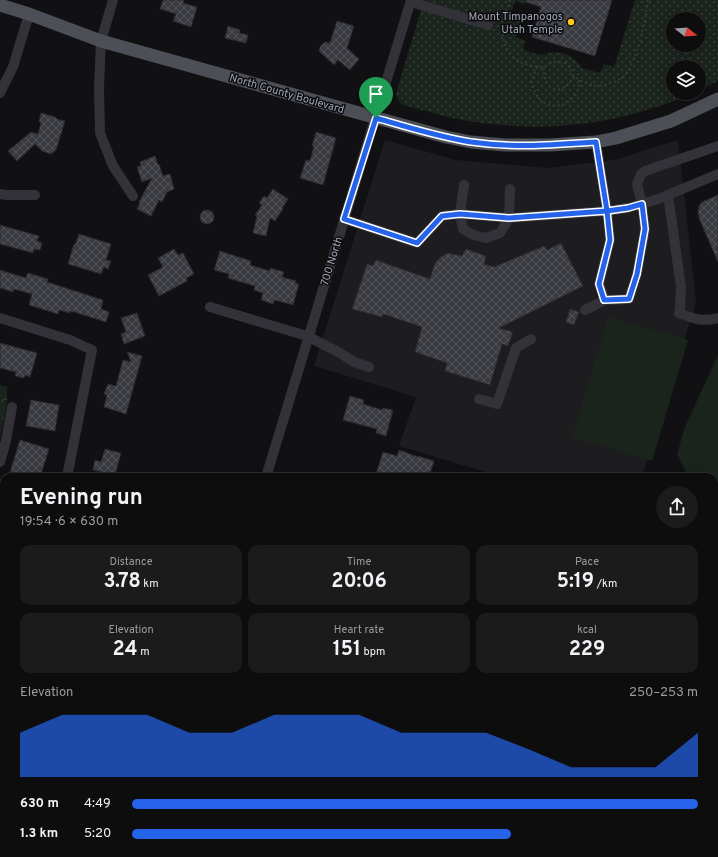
<!DOCTYPE html>
<meta charset="utf-8">
<style>
:root{--surface:#0d0d0e;--page:#1b1b1c;--text:#f1f3f6;--muted:#9a9c9e;--line:#2d2d2e;--accent:#2563eb}
body{margin:0;font-family:Overpass,sans-serif;background:var(--page);color:var(--text);height:100vh;display:flex;flex-direction:column;font-size:15px;white-space:nowrap}
*{box-sizing:border-box;margin:0}
p{font-size:13px;color:var(--muted)}
.icon{flex:none;width:22px;height:22px;fill:none;stroke:currentColor;stroke-width:2;stroke-linecap:round;stroke-linejoin:round}
.map{position:relative;flex:1;overflow:hidden}
.drawer{position:absolute;left:0px;top:473px;width:718px;height:384px;display:flex;flex-direction:column;background:var(--surface);border-radius:12px 12px 0 0;box-shadow:0 2px 10px #0003,0 0 0 1px var(--line)}
.drawer>*{flex:none}
.needle{width:26px;rotate:107deg}
.tools{position:absolute;left:666px;top:12px;display:grid;gap:8px}
.tools a{display:grid;place-items:center;width:40px;height:40px;border-radius:50%;background:var(--surface);box-shadow:0 2px 10px #0003,0 0 0 1px var(--line);font-size:20px}
.pin{position:absolute;display:grid;place-items:center;width:34px;height:34px;color:#fff;margin:-41px -17px;border-radius:50% 50% 50% 0;rotate:-45deg;box-shadow:0 0 4px #0007}
.pin .icon{rotate:45deg}
.round{display:grid;place-items:center;flex:none;width:42px;height:42px;border-radius:21px;background:var(--page)}
.overview{display:flex;align-items:center;justify-content:space-between;height:68px;padding:0 20px}
h1{font-size:22px;font-weight:700;line-height:30px}
.stats{display:grid;grid-template-columns:repeat(3,1fr);gap:6px;height:68px;padding:4px 20px}
.stats div{display:grid;align-content:center;border-radius:10px;background:var(--page);text-align:center}
.stats b{font-size:20px;font-weight:700}
.stats small{font-size:11px;font-weight:400}
.stats p{font-size:11px}
.chart{height:112px;padding:8px 20px}
.chart p{display:flex;justify-content:space-between}
.chart svg{width:100%;height:72px;margin-top:4px;fill:var(--accent);opacity:.7}
ul{padding:0 20px;list-style:none;font-size:13px}
li{display:grid;grid-template-columns:64px 48px 1fr;align-items:center;height:30px}
li i{height:10px;border-radius:5px;background:var(--accent)}
.map>svg:first-child{display:block}
</style>
<div class="map">
<svg width="718" height="857" viewBox="0 0 718 857">
<defs>
<pattern id="grass-dots" width="8" height="8" patternUnits="userSpaceOnUse"><rect width="8" height="8" fill="#1b231d"/><path d="M2 2h.1M6 6h.1" fill="none" stroke="#39403c" stroke-width="1.8" stroke-linecap="round"/></pattern>
<pattern id="park-crowns" width="20" height="18" patternUnits="userSpaceOnUse"><rect width="20" height="18" fill="#1b231d"/><path d="M2 6a3 3 0 1 1 6 0M12 15a3 3 0 1 1 6 0" fill="none" stroke="#39403c"/></pattern>
<pattern id="building-cross-hatch" width="8" height="8" patternUnits="userSpaceOnUse"><rect width="8" height="8" fill="#3a3b41"/><path d="M0 0l8 8M0 8l8-8" fill="none" stroke="#53545a"/></pattern>
</defs>
<rect width="100%" height="100%" fill="#111113"/>
<polygon fill="#1d1d20" points="385,140 456,160 547,168 614,160 678,140 696,302 642,477 502,477 399,446 416,397 314,366"/>
<path fill="url(#grass-dots)" fill-rule="evenodd" d="M424,0H527L526,4L515,1L511,13L522,17L516,37L526,41L523,49C528,51 538,55 542,55C543,55 547,54 548,53C561,50 575,56 582,68L600,73L604,64L614,67L635,0H718V81L699,90V67H673V93H693C681,99 668,103 656,107C597,127 536,131 475,122C451,119 427,111 403,105L398,100L396,93ZM673,19H699V45H673Z"/>
<polygon fill="url(#park-crowns)" points="0,385 7,387 7,401 0,440"/>
<g fill="#1b231d">
<polygon points="608,317 688,340 652,461 572,437"/>
<polygon points="718,355 718,483 714,482 714,477 697,477 687,474 677,455 684,429"/>
<polygon points="714,556 718,558 718,633 714,631"/>
</g>
<g fill="url(#building-cross-hatch)" stroke="#2b2b2f">
<polygon points="163,0 184,0 183,3 197,7 191,27 173,21 176,14 160,9"/>
<polygon points="526,0 612,0 595,56 532,37 541,7 526,2"/>
<polygon points="337,21 354,26 347,48 359,59 350,70 338,60 334,65 319,51 320,47 325,42 330,43"/>
<polygon points="228,26 240,30 239,33 248,35 246,43 225,38"/>
<polygon points="41,113 55,117 57,119 65,121 56,150 51,154 42,151 35,144 17,161 8,151 31,132 38,134 41,123 39,121"/>
<polygon points="316,132 336,138 323,185 300,178 306,160 310,161 314,146 312,146"/>
<polygon points="155,156 158,165 159,164 163,176 170,174 174,189 167,192 162,202 159,200 151,216 137,209 140,203 139,202 152,178 142,182 137,167 141,166 140,162"/>
<polygon points="273,189 288,199 282,208 283,209 275,221 270,218 266,236 253,233 257,216 255,215 262,205 259,203 264,196 267,198"/>
<polygon points="718,195 718,262 699,218 698,211 699,206 702,202"/>
<circle cx="207" cy="217" r="7"/>
<polygon points="0,225 39,236 37,241 42,243 40,250 34,249 33,253 0,244"/>
<polygon points="79,234 111,244 106,260 111,261 108,269 104,267 101,274 68,264 74,244 75,245"/>
<polygon points="561,243 583,286 499,328 513,332 508,346 502,344 490,385 445,371 447,363 415,352 422,327 383,314 382,317 352,309 367,264 373,266 376,260 430,279 435,263 442,256 448,253 462,256 466,249 486,256 484,264 494,267 544,246 547,250"/>
<polygon points="174,249 178,255 183,253 194,274 186,278 187,281 159,296 148,275 163,267 158,258"/>
<polygon points="220,251 251,261 250,265 270,271 270,268 284,272 282,277 296,281 295,283 299,284 293,305 275,300 273,304 261,300 263,293 254,290 255,286 228,278 229,274 214,270"/>
<polygon points="0,270 26,278 28,273 48,279 47,282 103,300 101,309 109,312 106,322 71,311 70,313 59,310 58,314 29,305 32,294 14,289 13,292 0,288"/>
<polygon points="570,309 579,312 574,325 566,322"/>
<polygon points="137,313 145,336 124,344 121,334 126,332 121,318"/>
<polygon points="0,343 37,353 30,377 25,375 24,378 15,376 16,372 0,368"/>
<polygon points="127,352 142,356 126,414 104,407 107,395 104,394 108,384 116,386 123,360 131,362"/>
<polygon points="350,396 364,400 363,404 382,410 383,408 393,410 386,436 376,433 377,429 343,420"/>
<polygon points="31,400 59,405 55,431 26,426"/>
<polygon points="20,440 49,449 40,477 28,477 10,472"/>
<polygon points="105,449 121,453 115,475 93,470 95,460 101,462"/>
<polygon points="399,450 418,457 418,456 434,461 429,477 375,477 383,452 397,456"/>
</g>
<g fill="none" stroke-linecap="round" stroke-linejoin="round">
<g stroke="#38393f" stroke-width="2" stroke-dasharray="2 3" stroke-linecap="butt">
<path d="M510,0C508,8 504,16 503,24C500,52 517,67 544,67C549,62 557,61 564,63C571,66 570,70 573,75C577,80 590,85 595,86C603,86 618,82 624,76C638,61 645,21 648,0"/>
<path d="M537,67C536,71 533,75 532,79C531,84 533,89 536,94C544,109 565,110 575,95C578,91 579,86 580,80"/>
<path d="M544,67C542,92 564,98 573,76"/>
<polyline points="0,830 4,831"/>
</g>
<g stroke="#323238" stroke-width="10">
<polyline points="113,0 101,41 99,88 100,133 113,166 133,196"/>
<polyline points="411,2 488,25"/>
<polyline points="0,93 13,67 29,14"/>
<polyline points="596,142 607,211 610,240 599,284 605,300 629,299 637,274 645,229 642,204 637,184 641,174 645,171 718,146"/>
<polyline points="464,185 460,214 463,229 473,235 486,238 500,233 509,218 510,189"/>
<polyline points="0,194 7,195 35,195"/>
<path d="M668,195L681,287L680,309L679,313C695,319 701,322 718,318"/>
<polyline points="344,219 417,243 442,216 460,214 509,218 607,211 628,208 658,199 718,174"/>
<polyline points="210,307 307,336 340,353 354,362 369,367"/>
<polyline points="585,310 605,300"/>
<polyline points="0,318 70,340 92,350 68,472 66,477"/>
<polyline points="479,399 497,404 516,348 531,339"/>
<polyline points="0,462 6,441 12,407"/>
<path d="M266,477C313,318 364,159 411,0"/>
<polyline points="0,610 4,611"/>
<polyline points="714,707 718,708"/>
<polyline points="0,767 4,778"/>
<polyline points="714,846 718,833"/>
<polyline points="0,847 4,842"/>
<polyline points="81,853 83,857"/>
<polyline points="112,853 128,857"/>
<polyline points="659,853 672,857"/>
<polyline points="152,856 156,857"/>
<polyline points="707,857 710,853"/>
</g>
<polyline stroke="#4d4f57" stroke-width="13" points="0,5 29,14 101,41 395,123 446,137 471,142 505,145 550,145 596,142 616,138 671,121 718,99"/>
</g>
<g fill="none" stroke-linecap="round" stroke-linejoin="round">
<defs>
<path id="route" d="M376,118L344,219L417,243L442,216L460,214L509,218L607,211L628,208L642,204L645,229L637,274L629,299L604,300L599,284L610,240L607,211L596,142C554,145 513,148 471,142C439,137 407,127 376,118"/>
</defs>
<use href="#route" stroke="#fff" stroke-width="8"/>
<use href="#route" stroke="#2563eb" stroke-width="5"/>
</g>
<circle fill="#ffc91c" stroke="#0c0c0e" stroke-width="1.5" cx="571" cy="22" r="4"/>
<g text-anchor="middle" stroke-width="3" stroke-linejoin="round" paint-order="stroke">
<g font-size="11" fill="#a1a5b5" stroke="#0c0c0e" text-anchor="end">
<text x="563" y="20">Mount Timpanogos<tspan x="563" dy="13">Utah Temple</tspan></text>
</g>
<g font-size="11" fill="#a1a5b5" stroke="#0c0c0e">
<text transform="translate(287 93) rotate(16)" y="4">North County Boulevard</text>
<text transform="translate(331 261) rotate(-73)" y="4">700 North</text>
</g>
</g>
</svg>
<div class="tools">
<a><svg class="needle" viewBox="-14 -14 28 28"><path d="M0-13l5 13h-10z" fill="#e53935"/><path d="M0 13l5-13h-10z" fill="#9a9c9e"/></svg></a>
<a><svg class="icon" aria-label="layers" viewBox="0 0 24 24"><path d="M12 4l9 5-9 5-9-5zM3 14l9 5 9-5"/></svg></a>
</div>
<div class="pin" style="left:376px;top:118px;background:#1e9e55"><svg class="icon" aria-label="arrive" viewBox="0 0 24 24"><path d="M6 21V4h12l-3 4 3 4H6"/></svg></div>
<section class="drawer">
<div class="overview"><div><h1>Evening run</h1><p>19:54 · 6 × 630 m</p></div><a class="round"><svg class="icon" aria-label="share" viewBox="0 0 24 24"><path d="M12 15V3M7 8l5-5 5 5M5 13v7h14v-7"/></svg></a></div>
<div class="stats">
<div><p>Distance</p><b>3.78<small> km</small></b></div>
<div><p>Time</p><b>20:06</b></div>
<div><p>Pace</p><b>5:19<small> /km</small></b></div>
</div>
<div class="stats">
<div><p>Elevation</p><b>24<small> m</small></b></div>
<div><p>Heart rate</p><b>151<small> bpm</small></b></div>
<div><p>kcal</p><b>229</b></div>
</div>
<div class="chart"><p><span>Elevation</span>250–253 m</p>
<svg viewBox="0 0 160 44" preserveAspectRatio="none"><path d="M0 44V17L10 6L20 6L30 6L40 17L50 17L60 6L70 6L80 6L90 17L100 17L110 17L120 27L130 38L140 38L150 38L160 17V44z"/></svg>
</div>
<ul>
<li><b>630 m</b>4:49<i style="width:100%"></i></li>
<li><b>1.3 km</b>5:20<i style="width:67%"></i></li>
</ul>
</section>
</div>
